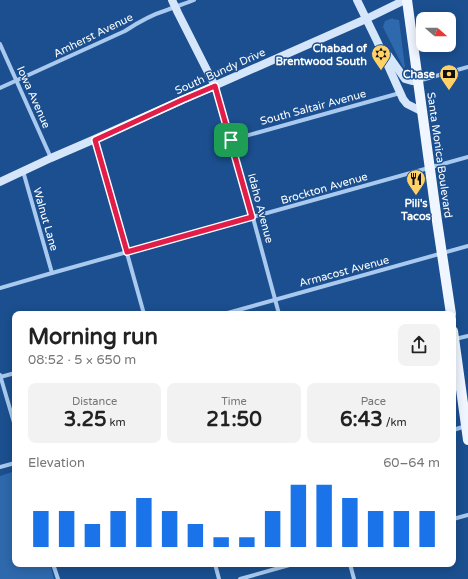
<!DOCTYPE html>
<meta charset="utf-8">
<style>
:root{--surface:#fff;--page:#f2f2f2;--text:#222;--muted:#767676;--accent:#1a73e8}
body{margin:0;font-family:"Varela Round",sans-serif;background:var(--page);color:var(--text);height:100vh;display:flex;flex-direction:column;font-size:15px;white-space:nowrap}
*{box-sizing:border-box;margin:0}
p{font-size:13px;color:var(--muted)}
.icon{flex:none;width:22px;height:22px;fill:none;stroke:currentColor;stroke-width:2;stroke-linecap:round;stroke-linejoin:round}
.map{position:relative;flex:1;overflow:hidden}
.sheet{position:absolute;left:12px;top:311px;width:444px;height:256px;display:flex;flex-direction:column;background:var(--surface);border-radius:8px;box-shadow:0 2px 10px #0003}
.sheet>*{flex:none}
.needle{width:26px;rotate:110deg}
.controls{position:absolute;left:416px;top:12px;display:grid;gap:8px}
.controls a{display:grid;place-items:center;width:40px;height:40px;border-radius:8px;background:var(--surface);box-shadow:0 2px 10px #0003;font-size:20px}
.pin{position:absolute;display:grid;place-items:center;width:34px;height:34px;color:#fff;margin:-17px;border-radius:8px;box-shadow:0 2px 6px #0006}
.round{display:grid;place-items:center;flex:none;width:42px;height:42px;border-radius:8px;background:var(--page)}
.head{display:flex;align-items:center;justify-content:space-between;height:68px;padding:0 16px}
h1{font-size:22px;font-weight:700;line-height:30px}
.metrics{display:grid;grid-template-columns:repeat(3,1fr);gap:6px;height:68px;padding:4px 16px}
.metrics div{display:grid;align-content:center;border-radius:8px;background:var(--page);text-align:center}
.metrics b{font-size:20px;font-weight:700}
.metrics small{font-size:11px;font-weight:400}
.metrics p{font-size:11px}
.chart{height:112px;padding:8px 16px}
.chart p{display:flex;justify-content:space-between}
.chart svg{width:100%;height:72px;margin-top:4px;stroke:var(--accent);stroke-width:6}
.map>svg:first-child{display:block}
</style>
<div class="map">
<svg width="468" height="579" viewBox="0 0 468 579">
<rect width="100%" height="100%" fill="#1b4f8f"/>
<g fill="#2e69ad">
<polygon points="393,18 393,19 399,20 405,67 404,68 403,67 383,27 385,21"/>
<polygon points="15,471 15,564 50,564 54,579 0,579 0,476"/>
</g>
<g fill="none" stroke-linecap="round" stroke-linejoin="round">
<g stroke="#a9c9ee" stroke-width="4">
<polyline points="0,44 51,158"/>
<polyline points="418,81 468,67"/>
<polyline points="215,86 242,177 279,314"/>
<path d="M0,88L125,31C137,23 154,14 167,10C176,6 185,4 194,0"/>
<polyline points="95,139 144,314"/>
<polyline points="231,140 400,93"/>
<polyline points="23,171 52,273"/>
<polyline points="0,288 52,273 468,157"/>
<polyline points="224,314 468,246"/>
<polyline points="455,339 468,336"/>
<polyline points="0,375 15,426"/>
<polyline points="0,377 15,373"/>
<polyline points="453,430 466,426"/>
<polyline points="0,467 15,463"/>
<polyline points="453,519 468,515"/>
<polyline points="53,564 58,579"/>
<polyline points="215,564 219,579"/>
<polyline points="350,564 354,579"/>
<polyline points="240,579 293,564"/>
</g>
<g stroke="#d6e6fa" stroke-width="8">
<polyline points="172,0 178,13 215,86"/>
<polyline points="357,0 377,41 403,99 407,104 423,112"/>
<polyline points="388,55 405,79 412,81 418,81"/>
<polyline points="0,182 51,158 95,139 182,100 366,19 405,0"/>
</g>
<g stroke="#f0f6ff" stroke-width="10">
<polyline points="407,0 437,221 451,314"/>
<polyline points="453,331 468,440"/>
</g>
</g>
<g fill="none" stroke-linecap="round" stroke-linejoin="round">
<defs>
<polygon id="route" points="215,86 252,217 127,252 95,140 182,100"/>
</defs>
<use href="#route" stroke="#fff" stroke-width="8"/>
<use href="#route" stroke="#e11d48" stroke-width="5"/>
</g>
<defs>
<symbol id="synagogue-pin" viewBox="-11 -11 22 30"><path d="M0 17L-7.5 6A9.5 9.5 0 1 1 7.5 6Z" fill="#ffd166" stroke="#1b4f8f"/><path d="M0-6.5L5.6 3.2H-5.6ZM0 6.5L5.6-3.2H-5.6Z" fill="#111"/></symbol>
<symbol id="bank-pin" viewBox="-11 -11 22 30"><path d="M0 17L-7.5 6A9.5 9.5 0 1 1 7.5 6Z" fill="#ffd166" stroke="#1b4f8f"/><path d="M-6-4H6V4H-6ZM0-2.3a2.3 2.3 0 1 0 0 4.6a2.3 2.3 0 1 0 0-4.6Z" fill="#111"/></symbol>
<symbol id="restaurant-pin" viewBox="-11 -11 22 30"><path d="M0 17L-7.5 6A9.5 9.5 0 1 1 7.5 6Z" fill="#ffd166" stroke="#1b4f8f"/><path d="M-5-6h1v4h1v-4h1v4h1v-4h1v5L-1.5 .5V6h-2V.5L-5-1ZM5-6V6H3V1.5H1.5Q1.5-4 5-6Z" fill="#111"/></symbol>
</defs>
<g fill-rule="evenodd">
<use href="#synagogue-pin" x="370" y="43" width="22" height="30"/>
<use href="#bank-pin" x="438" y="63" width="22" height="30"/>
<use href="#restaurant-pin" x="405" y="168" width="22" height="30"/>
</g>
<g text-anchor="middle" stroke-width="3" stroke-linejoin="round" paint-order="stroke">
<g font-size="11" fill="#fff" stroke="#1b4f8f">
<text transform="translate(93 35) rotate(-26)" y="4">Amherst Avenue</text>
<text transform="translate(220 71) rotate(-24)" y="4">South Bundy Drive</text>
<text transform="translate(34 97) rotate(66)" y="4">Iowa Avenue</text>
<text transform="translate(313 107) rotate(-15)" y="4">South Saltair Avenue</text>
<text transform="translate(440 155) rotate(82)" y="4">Santa Monica Boulevard</text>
<text transform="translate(324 188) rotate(-16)" y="4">Brockton Avenue</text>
<text transform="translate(261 208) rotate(75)" y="4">Idaho Avenue</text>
<text transform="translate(46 219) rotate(74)" y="4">Walnut Lane</text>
<text transform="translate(344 271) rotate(-15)" y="4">Armacost Avenue</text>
</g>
<g font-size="11" font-weight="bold" fill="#fff" stroke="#1b4f8f" text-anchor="end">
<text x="367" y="52">Chabad of<tspan x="367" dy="13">Brentwood South</tspan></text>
<text x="435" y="78">Chase</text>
<text x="416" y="207" text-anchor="middle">Pili's<tspan x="416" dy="13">Tacos</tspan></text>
</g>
</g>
</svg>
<div class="controls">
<a><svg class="needle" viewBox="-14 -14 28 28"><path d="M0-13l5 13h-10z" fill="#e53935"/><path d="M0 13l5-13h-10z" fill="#767676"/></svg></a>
</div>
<div class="pin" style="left:231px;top:140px;background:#1e9e55"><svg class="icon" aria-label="arrive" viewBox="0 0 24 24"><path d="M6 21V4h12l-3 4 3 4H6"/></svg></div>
<section class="sheet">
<div class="head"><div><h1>Morning run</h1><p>08:52 · 5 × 650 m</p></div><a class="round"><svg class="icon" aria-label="share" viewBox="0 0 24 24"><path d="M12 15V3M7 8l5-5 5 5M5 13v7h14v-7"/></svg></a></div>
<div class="metrics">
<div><p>Distance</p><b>3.25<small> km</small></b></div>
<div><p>Time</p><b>21:50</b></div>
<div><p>Pace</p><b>6:43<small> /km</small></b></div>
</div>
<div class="chart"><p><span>Elevation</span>60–64 m</p>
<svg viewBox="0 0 160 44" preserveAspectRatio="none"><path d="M5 44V22M15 44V22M25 44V30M35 44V22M45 44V14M55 44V22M65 44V30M75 44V38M85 44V38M95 44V22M105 44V6M115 44V6M125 44V14M135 44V22M145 44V22M155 44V22"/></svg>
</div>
</section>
</div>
